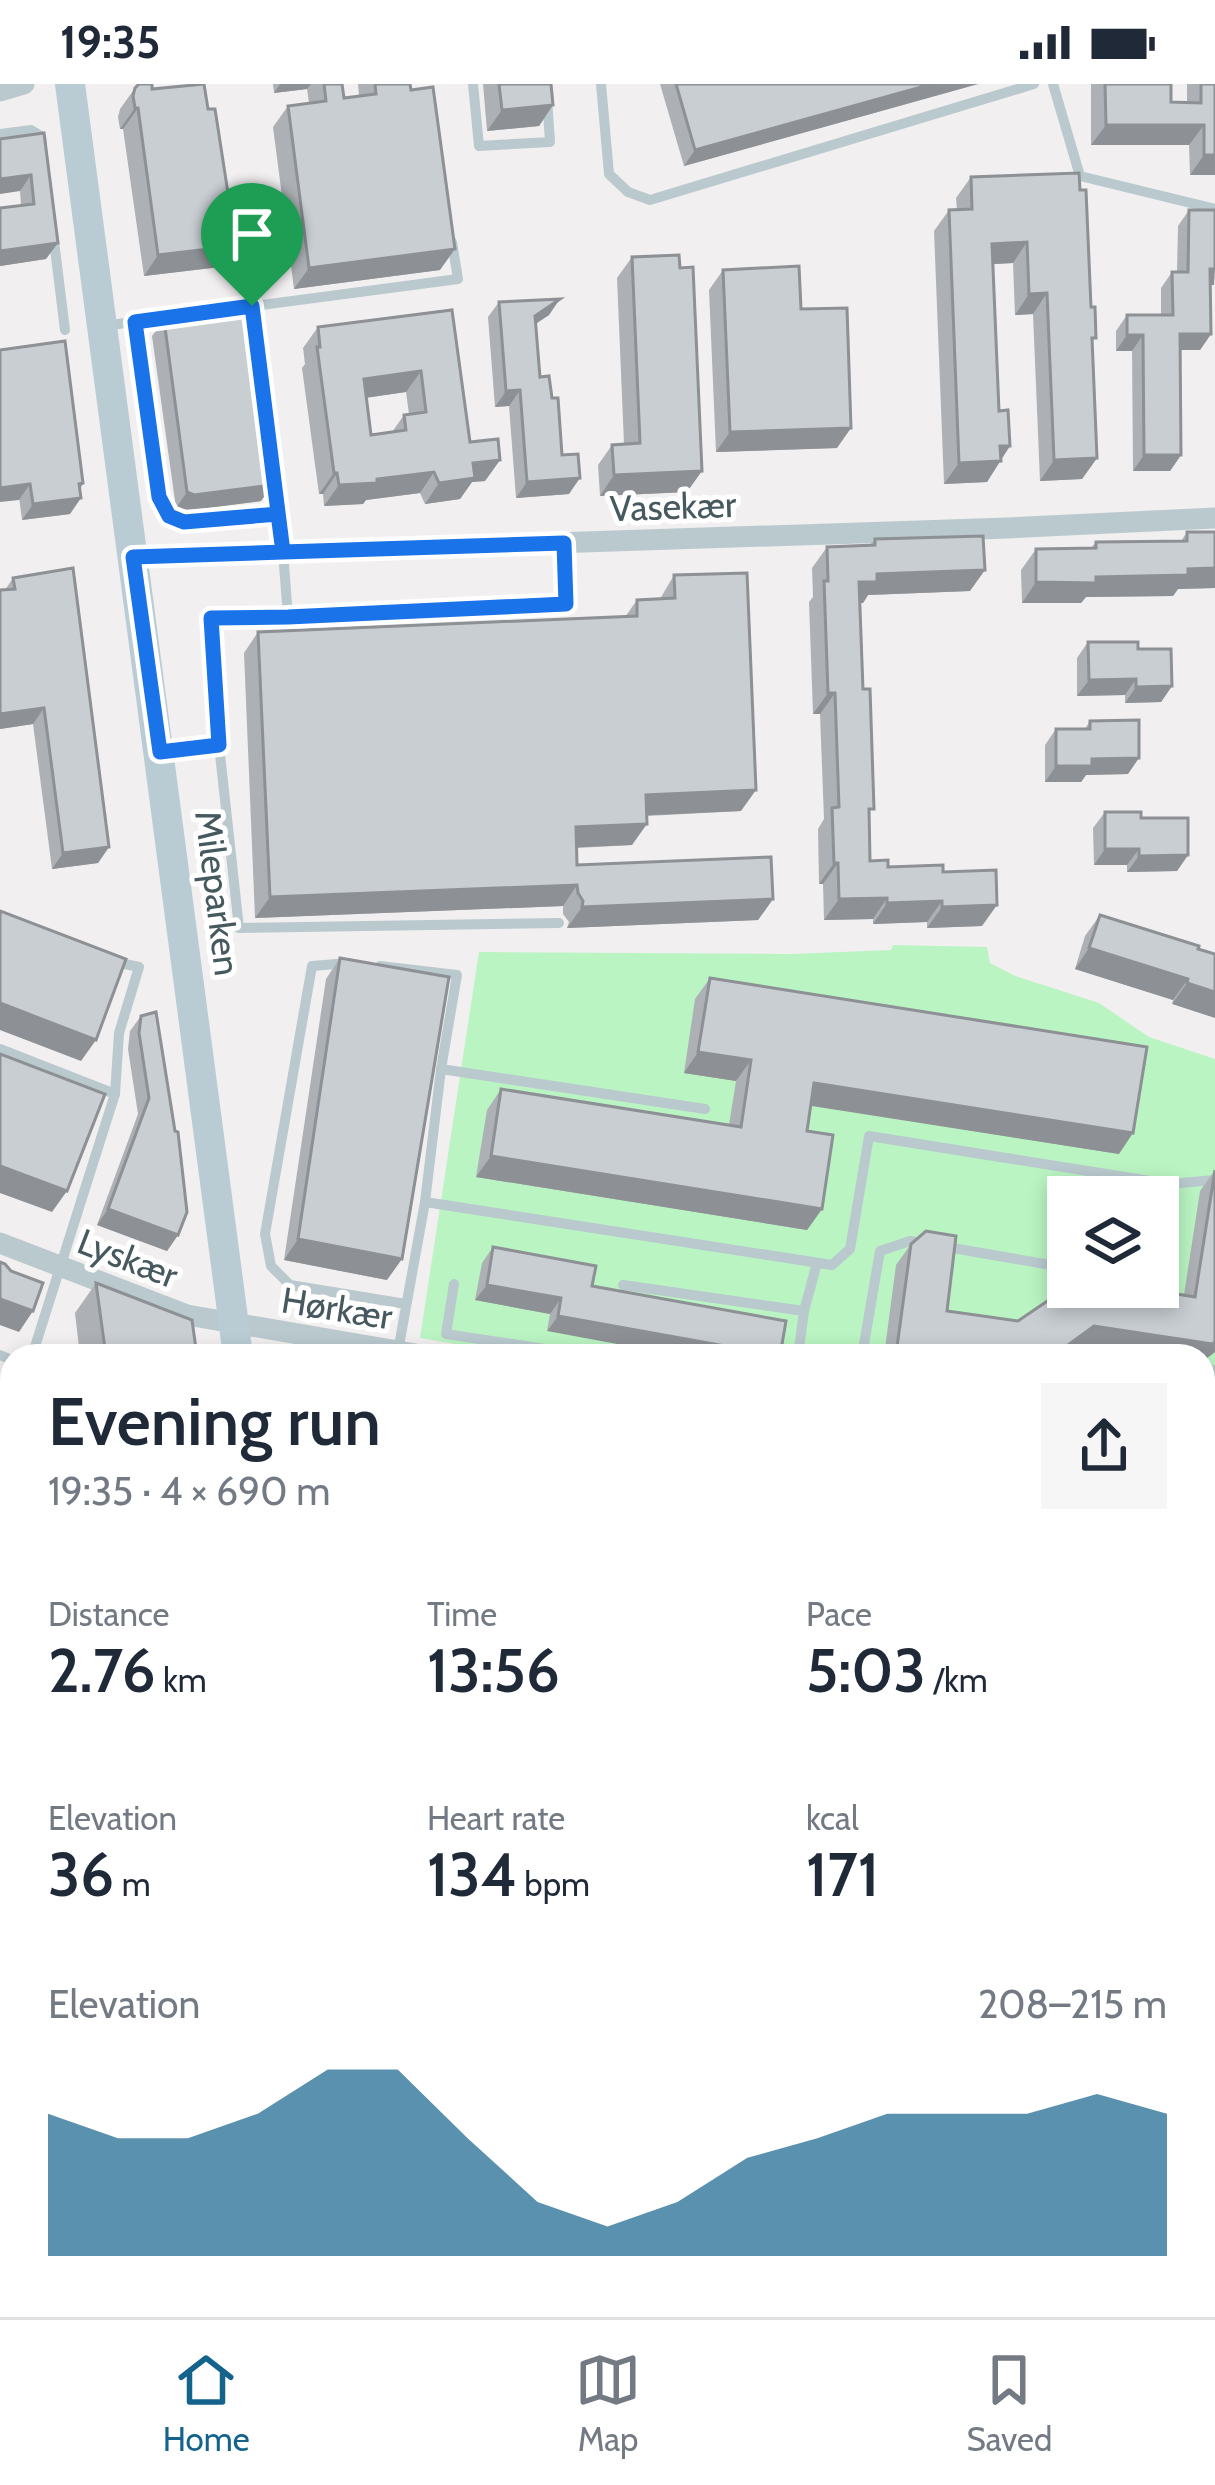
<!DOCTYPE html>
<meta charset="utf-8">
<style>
:root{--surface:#fff;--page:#f6f6f7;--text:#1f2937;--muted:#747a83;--line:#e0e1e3;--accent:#14638d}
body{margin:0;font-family:Cabin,sans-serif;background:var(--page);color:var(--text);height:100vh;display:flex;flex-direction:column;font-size:45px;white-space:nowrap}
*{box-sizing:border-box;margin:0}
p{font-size:39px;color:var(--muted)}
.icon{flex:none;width:66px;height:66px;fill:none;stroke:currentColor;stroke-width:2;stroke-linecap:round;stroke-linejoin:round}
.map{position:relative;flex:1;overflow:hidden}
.side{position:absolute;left:0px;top:1260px;width:1215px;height:975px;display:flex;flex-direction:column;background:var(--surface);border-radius:36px 36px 0 0;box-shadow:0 6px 18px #0003}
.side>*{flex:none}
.fabs{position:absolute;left:1047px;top:1092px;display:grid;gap:24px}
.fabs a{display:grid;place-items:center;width:132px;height:132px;border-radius:0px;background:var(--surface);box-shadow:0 6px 18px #0003;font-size:60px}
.pin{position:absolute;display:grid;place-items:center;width:102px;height:102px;color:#fff;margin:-123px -51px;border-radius:50% 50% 50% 0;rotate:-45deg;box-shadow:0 0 12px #0007}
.pin .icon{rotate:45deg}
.round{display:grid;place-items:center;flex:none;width:126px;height:126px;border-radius:0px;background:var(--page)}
.head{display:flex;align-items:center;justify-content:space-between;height:204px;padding:0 48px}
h1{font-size:66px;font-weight:600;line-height:90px}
.stats{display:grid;grid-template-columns:repeat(3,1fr);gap:18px;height:204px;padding:12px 48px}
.stats div{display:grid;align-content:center}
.stats b{font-size:60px;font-weight:600}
.stats small{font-size:33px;font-weight:400}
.stats p{font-size:33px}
.chart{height:336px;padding:24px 48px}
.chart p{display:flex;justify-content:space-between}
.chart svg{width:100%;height:216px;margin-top:12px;fill:var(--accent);opacity:.7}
.status{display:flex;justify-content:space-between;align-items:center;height:84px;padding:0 60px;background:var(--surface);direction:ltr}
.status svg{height:33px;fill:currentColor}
.tab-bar{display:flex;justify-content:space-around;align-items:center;height:168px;border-top:3px solid var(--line);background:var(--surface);font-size:33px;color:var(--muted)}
.tab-bar a{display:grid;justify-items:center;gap:6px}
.tab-bar .current{color:var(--accent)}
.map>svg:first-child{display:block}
</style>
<div class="status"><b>19:35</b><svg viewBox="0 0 49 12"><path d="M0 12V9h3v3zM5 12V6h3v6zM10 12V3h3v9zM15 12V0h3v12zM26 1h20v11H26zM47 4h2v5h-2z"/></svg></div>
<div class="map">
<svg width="1215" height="2233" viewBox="0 0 1215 2233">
<rect width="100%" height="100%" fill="#f2eff0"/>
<path fill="#baf4c2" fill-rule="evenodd" d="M893,861L987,863L990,879L1015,892L1099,919L1149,953L1215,975V1313L1203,1316V1272H524L420,1254L479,868L791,870L891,866ZM1068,1113H1158V1203H1068Z"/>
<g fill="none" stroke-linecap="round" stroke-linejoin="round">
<g stroke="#b9c9ce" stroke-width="10">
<polyline points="473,0 479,62 550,58 546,0"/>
<polyline points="601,0 609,90 628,108 650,116 1034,0"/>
<polyline points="1053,0 1080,92 1215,125"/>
<polyline points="0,50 31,46 41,52 42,60"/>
<polyline points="53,149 65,246"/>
<polyline points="252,222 283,468 288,533"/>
<polyline points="135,237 159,413 169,432 184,438 278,430"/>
<polyline points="103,242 458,195 452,158"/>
<polyline points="164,668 219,661"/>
<polyline points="559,839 239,844 219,661 211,534 288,533 566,520 564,460"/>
<polyline points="111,877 139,883 119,949 115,1010"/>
<polyline points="349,879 312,882 265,1150 271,1182 290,1201 406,1220"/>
<polyline points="380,882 457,891 441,985 425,1118 398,1267"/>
<polyline points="0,965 115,1010 32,1272"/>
<polyline points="441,985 705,1025"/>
<polyline points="425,1118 832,1181 850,1165 869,1052 1169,1100"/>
<polyline points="1158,1138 1169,1100 1215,1096"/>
<polyline points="941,1162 1068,1184"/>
<polyline points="454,1200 446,1250 591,1272"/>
<polyline points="623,1201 804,1227"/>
<polyline points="0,1271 12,1276"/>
<polyline points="798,1272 804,1227 817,1179"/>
<polyline points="862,1272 880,1167 910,1157 923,1159"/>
<polyline points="1203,1289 1215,1286"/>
<polyline points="0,1448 12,1453"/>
</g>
<g stroke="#b9c9ce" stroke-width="21">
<polyline points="0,7 24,0"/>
<polyline points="133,473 1008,444 1215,434"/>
<polyline points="0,1159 187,1231 427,1272"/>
<polyline points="1203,1337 1215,1334"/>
<polyline points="1213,1577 1214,1644"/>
<polyline points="0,1744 12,1748"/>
<polyline points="1203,1820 1215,1821"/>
<polyline points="0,1956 12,1954"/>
<polyline points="1203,2029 1215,1994"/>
<polyline points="0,2192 12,2190"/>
<polyline points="1203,2209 1215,2206"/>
<polyline points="368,2223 369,2233"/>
<polyline points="632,2223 633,2233"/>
<polyline points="1059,2223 1062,2233"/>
<polyline points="1189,2223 1189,2233"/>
<polyline points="1099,2233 1135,2226 1137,2223"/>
</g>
<polyline stroke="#b9ccd3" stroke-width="30" points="70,0 238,1272"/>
<g stroke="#acc8d1" stroke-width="33">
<polyline points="0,1488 12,1492"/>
<polyline points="0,1548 12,1552"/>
<polyline points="1203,1709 1215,1709"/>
<polyline points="1203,1762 1215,1763"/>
</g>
</g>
<g fill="#adb1b5" fill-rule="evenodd">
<polygon points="273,0 342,0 344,14 359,12 358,0 410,0 440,186 294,205 273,43 288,22 309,19 307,5 274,9"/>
<polygon points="483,0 551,0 553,21 539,42 487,47"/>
<polygon points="660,0 978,0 684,82"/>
<polygon points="1091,0 1171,0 1171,18 1187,18 1187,0 1215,0 1215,91 1190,91 1189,61 1091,61"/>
<polygon points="135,4 152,5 208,25 230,122 243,149 220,183 144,192 123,45 120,45 118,33 120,25"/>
<polygon points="44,49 46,175 0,182 0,124 21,121 20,107"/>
<polygon points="1079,89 1092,260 1097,374 1082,395 1040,397 1033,230 1015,231 1013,179 993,180 1001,374 987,398 944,400 934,147 949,126 957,126 956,114 971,93"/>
<polygon points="1189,126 1214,201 1210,201 1211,250 1200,266 1181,266 1181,371 1170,387 1133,387 1132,267 1116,267 1116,247 1127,231 1161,231 1161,204 1172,188 1177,188 1178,142"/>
<polygon points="632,173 680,184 687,408 600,412 598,381 612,361 624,360 617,194"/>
<polygon points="723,186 801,225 837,364 716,368 709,206"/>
<polygon points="499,218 549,231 536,240 540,293 552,314 569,410 516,414 509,322 495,323 488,233"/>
<path d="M452,226L470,358L500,376L485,397L472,398L460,415L425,420L420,409L366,416L363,420L324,422L323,410H319L302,284L305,280L303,264L318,243ZM406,308L409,330L404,331L392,348L371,351L366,314Z"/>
<polygon points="164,236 262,279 257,286 272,401 261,417 183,427 176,424 152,252"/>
<polygon points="0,266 83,399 70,430 22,436"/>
<polygon points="1187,448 1215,448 1215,504 1178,505 1173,512 1086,513 1081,519 1022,519 1021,486 1036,465 1091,464 1096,458 1181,457"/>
<polygon points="875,455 970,507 868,511 863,519 860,519 870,777 888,783 943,788 982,842 927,844 927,838 873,840 873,835 824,836 823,800 819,800 818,745 824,735 820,630 813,630 809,518 813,513 812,484 827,463 870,461"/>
<polygon points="674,491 741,727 647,732 632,761 577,764 577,781 773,815 758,836 567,844 569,838 563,830 563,822 255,834 244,569 258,548 625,533 637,516 660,515"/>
<polygon points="13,494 109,763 98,779 52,785 33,640 0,645 0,506 5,506"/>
<polygon points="1088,558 1172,602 1161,618 1125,619 1125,611 1077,612 1077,574"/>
<polygon points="1090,637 1128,690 1086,691 1081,698 1045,698 1045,661 1056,645 1085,645"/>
<polygon points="1105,728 1141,734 1188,771 1177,787 1127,788 1127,781 1094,781 1093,744"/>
<polygon points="1100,831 1198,865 1215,870 1172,920 1173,916 1075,885 1085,852"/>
<polygon points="340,874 387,1196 284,1176 326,895"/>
<polygon points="710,894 1119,1070 811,1021 807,1047 822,1125 807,1146 476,1093 487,1026 501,1005 729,1041 736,997 684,989 695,915"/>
<polygon points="141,932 178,1151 167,1167 97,1141 138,1030 128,965 130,947"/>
<polygon points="1215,1086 1215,1268 1203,1277 1080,1263 1067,1272 884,1272 896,1181 911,1160 947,1227 1018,1237 1184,1211 1200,1107"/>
<polygon points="493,1163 596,1182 547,1247 550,1230 475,1216 482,1179"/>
<polygon points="96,1199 197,1272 80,1272 75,1229"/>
<polygon points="12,1285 12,1437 9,1441 0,1438 0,1306 3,1297"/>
<polygon points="1207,1843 1215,1872 1203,1874 1203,1849"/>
<polygon points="6,1885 12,1922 0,1924 0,1893"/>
<polygon points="12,1974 0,2020 0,1981 4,1975"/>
<polygon points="1215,2121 1215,2163 1206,2163 1206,2132"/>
<polygon points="24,2223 70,2223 71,2233 23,2233 22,2227"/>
<polygon points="98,2223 142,2223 144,2233 94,2233 94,2229"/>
<polygon points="232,2223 341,2223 343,2233 310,2233 309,2224 286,2228 287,2233 232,2233"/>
<polygon points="852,2223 945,2223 945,2224 939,2233 854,2233"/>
</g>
<g fill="#8d9094">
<polygon points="280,0 311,0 307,5 274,9"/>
<polygon points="932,0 978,0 684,82 695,66"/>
<polygon points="553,21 539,42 487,47 502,26"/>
<polygon points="135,24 138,24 123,45 120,45"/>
<polygon points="1106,41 1204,41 1189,61 1091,61"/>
<polygon points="1204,71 1215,71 1215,91 1190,91"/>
<polygon points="31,91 20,107 0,110 0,95"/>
<polygon points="243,149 220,183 144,192 158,171"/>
<polygon points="1027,158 1013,179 978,181 992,160"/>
<polygon points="58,159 46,175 0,182 0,167"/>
<polygon points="455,165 440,186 294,205 309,184"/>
<polygon points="1210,185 1215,185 1214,201 1199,201"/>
<polygon points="1047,209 1033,230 1015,231 1029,210"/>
<polygon points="560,215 549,231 524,247 535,232"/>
<polygon points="1180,250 1211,250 1200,266 1169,266"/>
<polygon points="1127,251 1143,251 1132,267 1116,267"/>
<polygon points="421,287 406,308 349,316 364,295"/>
<polygon points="520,306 509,322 495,323 506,307"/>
<polygon points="851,344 837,364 716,368 730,348"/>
<polygon points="1000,362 1010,362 987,398 944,400 959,379"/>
<polygon points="1144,371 1181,371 1170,387 1133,387"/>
<polygon points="1097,374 1082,395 1040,397 1054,376"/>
<polygon points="500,376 485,397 472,398 460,415 425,420 439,399 473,379"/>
<polygon points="702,387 687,408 600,412 614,391"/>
<polygon points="434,388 420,409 366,416 363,420 324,422 339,401"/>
<polygon points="334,389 337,389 323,410 319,410"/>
<polygon points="580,394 569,410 516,414 527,398"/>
<polygon points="83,399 73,415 81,414 70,430 22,436 33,420"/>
<polygon points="30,400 19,416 0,418 0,404"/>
<polygon points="272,401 261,417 183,427 176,424 187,408"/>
<polygon points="1215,484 1215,504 1178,505 1173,512 1086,513 1081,519 1022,519 1036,498"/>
<polygon points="985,486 970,507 868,511 863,519 845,519 859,498 877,490"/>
<polygon points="1136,595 1125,611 1077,612 1089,596"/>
<polygon points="1172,602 1161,618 1125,619 1136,603"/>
<polygon points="828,609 835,609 820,630 813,630"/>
<polygon points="44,624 33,640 0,645 0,630"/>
<polygon points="1139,674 1128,690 1086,691 1081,698 1045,698 1056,682 1092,675"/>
<polygon points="756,706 741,727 631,732 646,711"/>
<polygon points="647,740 632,761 561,764 576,743"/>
<polygon points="109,763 98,779 52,785 63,769"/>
<polygon points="1105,765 1139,765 1127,781 1094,781"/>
<polygon points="1188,771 1177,787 1127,788 1139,772"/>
<polygon points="834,779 838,779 823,800 819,800"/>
<polygon points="577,801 563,822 255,834 270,813"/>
<polygon points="887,814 873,835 824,836 839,815"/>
<polygon points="773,815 758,836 567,844 582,823"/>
<polygon points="942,817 927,838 873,840 887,819"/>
<polygon points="997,821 982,842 927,844 942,823"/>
<polygon points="1089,864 1188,895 1173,916 1075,885"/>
<polygon points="1187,899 1215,908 1215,934 1172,920"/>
<polygon points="0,919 96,956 81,977 0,946"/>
<polygon points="698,968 751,976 736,997 684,989"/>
<polygon points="814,999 1133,1049 1119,1070 799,1020"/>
<polygon points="491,1072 822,1125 807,1146 476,1093"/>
<polygon points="0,1082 67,1107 52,1128 0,1109"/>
<polygon points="108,1125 178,1151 167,1167 97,1141"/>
<polygon points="298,1155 402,1175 387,1196 284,1176"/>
<polygon points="487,1201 561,1214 550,1230 475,1216"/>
<polygon points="0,1215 33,1227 19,1248 0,1241"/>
<polygon points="558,1232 780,1272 682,1272 547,1247"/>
<polygon points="1094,1242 1215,1258 1215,1268 1203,1277 1203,1272 1140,1272 1080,1263 1067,1272 1053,1272"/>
<polygon points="897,1263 956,1272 890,1272"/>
<polygon points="105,1265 122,1272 100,1272"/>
<polygon points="0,1413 12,1417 12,1437 9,1441 0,1438"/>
<polygon points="1203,1584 1215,1584 1215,1590 1203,1607"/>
<polygon points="12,1672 12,1687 0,1688 0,1673"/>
<polygon points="1215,1862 1215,1872 1203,1874 1210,1863"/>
<polygon points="9,1908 12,1908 12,1922 0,1924"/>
<polygon points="12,2009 12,2018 0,2020 1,2010"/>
<polygon points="1213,2153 1215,2153 1215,2163 1206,2163"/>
<polygon points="170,2223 203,2223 201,2225 165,2230"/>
<polygon points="281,2223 310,2223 277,2229"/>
<polygon points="581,2223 602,2223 600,2226 578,2228"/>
<polygon points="945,2224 939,2233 902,2233"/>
</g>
<g fill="#c9ced3" stroke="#8d9094" stroke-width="3" fill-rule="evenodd">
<polygon points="139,0 152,0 152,5 204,0 208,25 215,25 230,122 239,122 243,149 233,151 234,162 158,171 138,24 135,24 133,12 135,4"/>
<polygon points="324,0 342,0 344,14 376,10 375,0 410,0 411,6 433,3 455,165 309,184 288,22 326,17"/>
<polygon points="499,0 551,0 553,21 502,26"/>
<polygon points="676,0 932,0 695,66"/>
<polygon points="1105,0 1171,0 1171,18 1201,19 1201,0 1215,0 1215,71 1204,71 1204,41 1106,41"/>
<polygon points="44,49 58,159 0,167 0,124 34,120 31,91 0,95 0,55"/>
<polygon points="1079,89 1080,106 1086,106 1091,223 1095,223 1096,254 1092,254 1097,374 1054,376 1047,209 1029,210 1027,158 992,160 999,327 1008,326 1010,362 1000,362 1001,377 959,379 949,126 972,125 971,93"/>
<polygon points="1189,126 1215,126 1215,185 1210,185 1211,250 1180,250 1181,371 1144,371 1143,251 1127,251 1127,231 1173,231 1172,188 1188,188"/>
<polygon points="679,171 680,184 693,183 702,387 614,391 612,361 640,359 632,173"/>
<polygon points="799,182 801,225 847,224 851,344 730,348 723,186"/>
<polygon points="560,215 535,232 540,293 549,292 552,314 558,314 562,371 578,370 580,394 527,398 520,306 506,307 499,218"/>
<polygon points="250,225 254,256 259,256 262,279 256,280 272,401 194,411 187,408 164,236"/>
<path d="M452,226L470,358L498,355L500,376L473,379L475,394L439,399L434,388L377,395V399L339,401L337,389H334L317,263H320L318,243ZM421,287L426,328L404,331L406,346L371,351L364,295Z"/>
<polygon points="65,257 83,399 79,400 81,414 33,420 30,400 0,404 0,266"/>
<polygon points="1187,448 1215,448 1215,484 1188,485 1188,491 1096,493 1096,499 1036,498 1036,465 1096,464 1096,458 1187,457"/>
<polygon points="983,452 985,486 877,490 877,498 859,498 863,605 870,605 874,725 869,725 870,777 888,776 888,783 943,781 943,788 996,786 997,821 942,823 942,817 887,819 887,814 839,815 838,779 834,779 832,724 839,723 835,609 828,609 824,497 828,497 827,463 875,461 875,455"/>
<polygon points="73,484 109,763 63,769 44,624 0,630 0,506 15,505 13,494"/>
<polygon points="747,489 756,706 646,711 647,740 576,743 577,781 771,773 773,815 582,823 583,817 578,809 577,801 270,813 258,548 637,532 637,516 675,514 674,491"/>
<polygon points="1088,558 1138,558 1138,565 1171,565 1172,602 1136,603 1136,595 1089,596"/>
<polygon points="1139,636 1139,674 1092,675 1092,682 1056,682 1056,645 1090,645 1090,637"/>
<polygon points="1105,728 1141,728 1141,734 1188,734 1188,771 1139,772 1139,765 1105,765"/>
<polygon points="0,827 126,875 96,956 0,919"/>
<polygon points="1100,831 1199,862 1198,865 1215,870 1215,908 1187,899 1188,895 1089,864"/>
<polygon points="340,874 449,893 402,1175 298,1155"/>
<polygon points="710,894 1147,963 1133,1049 814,999 807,1047 833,1051 822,1125 491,1072 501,1005 741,1043 751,976 698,968"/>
<polygon points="156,928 175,1047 178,1048 187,1128 178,1151 108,1125 149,1014 139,949 141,932"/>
<polygon points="0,970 105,1010 67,1107 0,1082"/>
<polygon points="1215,1086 1215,1258 1212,1260 1094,1242 1053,1272 956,1272 897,1263 911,1160 926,1147 956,1152 947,1227 1018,1237 1068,1203 1135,1203 1195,1213"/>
<polygon points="493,1163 596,1182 592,1202 786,1237 780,1272 558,1232 561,1214 487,1201"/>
<polygon points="0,1178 5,1180 11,1187 43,1199 33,1227 0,1215"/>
<polygon points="96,1199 192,1236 197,1272 122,1272 105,1265"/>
<polygon points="12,1292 12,1417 0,1413 0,1325"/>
<polygon points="1215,1340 1215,1584 1203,1584 1203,1342"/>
<polygon points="12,1636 12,1672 0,1673 0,1637"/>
<polygon points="1215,1842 1215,1862 1210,1863 1207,1843"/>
<polygon points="12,1884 12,1908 9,1908 6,1885"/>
<polygon points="1203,1930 1205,1930 1208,1948 1203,1948"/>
<polygon points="12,1974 12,2009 1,2010 0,1994 6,1993 4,1975"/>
<polygon points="5,2129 9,2154 0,2156 0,2130"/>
<polygon points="31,2223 70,2223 71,2232 44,2233 44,2231 32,2232"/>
<polygon points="101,2223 142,2223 144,2233 102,2233"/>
<polygon points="240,2223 285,2223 287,2233 241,2233"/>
<polygon points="317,2223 341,2223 343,2233 319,2233"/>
<polygon points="782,2223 827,2223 829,2233 722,2233"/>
<polygon points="862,2223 945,2223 945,2224 902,2233 863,2233"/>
</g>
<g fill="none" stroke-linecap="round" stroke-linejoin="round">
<defs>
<polyline id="route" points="252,222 283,468 133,473 160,668 219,661 211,534 288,533 566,520 564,459 283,468 278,430 184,438 169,432 159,413 135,238 252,222"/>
</defs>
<use href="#route" stroke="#fff" stroke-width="24"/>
<use href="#route" stroke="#1a73e8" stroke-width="15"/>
</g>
<g text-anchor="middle" stroke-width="10" stroke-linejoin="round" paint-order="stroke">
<g font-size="36" fill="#45595f" stroke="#fff">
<text transform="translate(673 422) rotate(-2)" y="13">Vasekær</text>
<text transform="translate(218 809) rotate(83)" y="13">Mileparken</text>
<text transform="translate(128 1174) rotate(21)" y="13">Lyskær</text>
<text transform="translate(337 1224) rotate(9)" y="13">Hørkær</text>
</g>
</g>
</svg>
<div class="fabs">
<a><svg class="icon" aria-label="layers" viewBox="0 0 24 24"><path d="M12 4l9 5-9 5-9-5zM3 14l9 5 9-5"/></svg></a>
</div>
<div class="pin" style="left:252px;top:222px;background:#1e9e55"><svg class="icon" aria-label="arrive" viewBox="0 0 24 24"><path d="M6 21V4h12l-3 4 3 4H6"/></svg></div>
<section class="side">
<div class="head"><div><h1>Evening run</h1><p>19:35 · 4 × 690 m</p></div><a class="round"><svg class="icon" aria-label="share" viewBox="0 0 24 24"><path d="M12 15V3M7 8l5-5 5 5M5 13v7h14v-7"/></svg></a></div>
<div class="stats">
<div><p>Distance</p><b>2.76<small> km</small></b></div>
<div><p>Time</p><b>13:56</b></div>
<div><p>Pace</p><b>5:03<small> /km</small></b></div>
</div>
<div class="stats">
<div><p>Elevation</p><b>36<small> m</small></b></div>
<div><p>Heart rate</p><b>134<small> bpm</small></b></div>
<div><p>kcal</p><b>171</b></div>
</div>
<div class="chart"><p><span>Elevation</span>208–215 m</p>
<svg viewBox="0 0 160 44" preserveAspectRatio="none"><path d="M0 44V15L10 20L20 20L30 15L40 6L50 6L60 20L70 33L80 38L90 33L100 24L110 20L120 15L130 15L140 15L150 11L160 15V44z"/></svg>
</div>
</section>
</div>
<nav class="tab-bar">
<a class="current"><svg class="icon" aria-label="home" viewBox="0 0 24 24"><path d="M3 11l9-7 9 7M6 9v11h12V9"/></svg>Home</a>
<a><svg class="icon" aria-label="map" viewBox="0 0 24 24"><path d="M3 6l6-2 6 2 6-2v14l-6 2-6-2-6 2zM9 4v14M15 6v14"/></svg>Map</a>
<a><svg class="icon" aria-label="saved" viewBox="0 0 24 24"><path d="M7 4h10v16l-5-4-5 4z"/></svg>Saved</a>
</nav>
